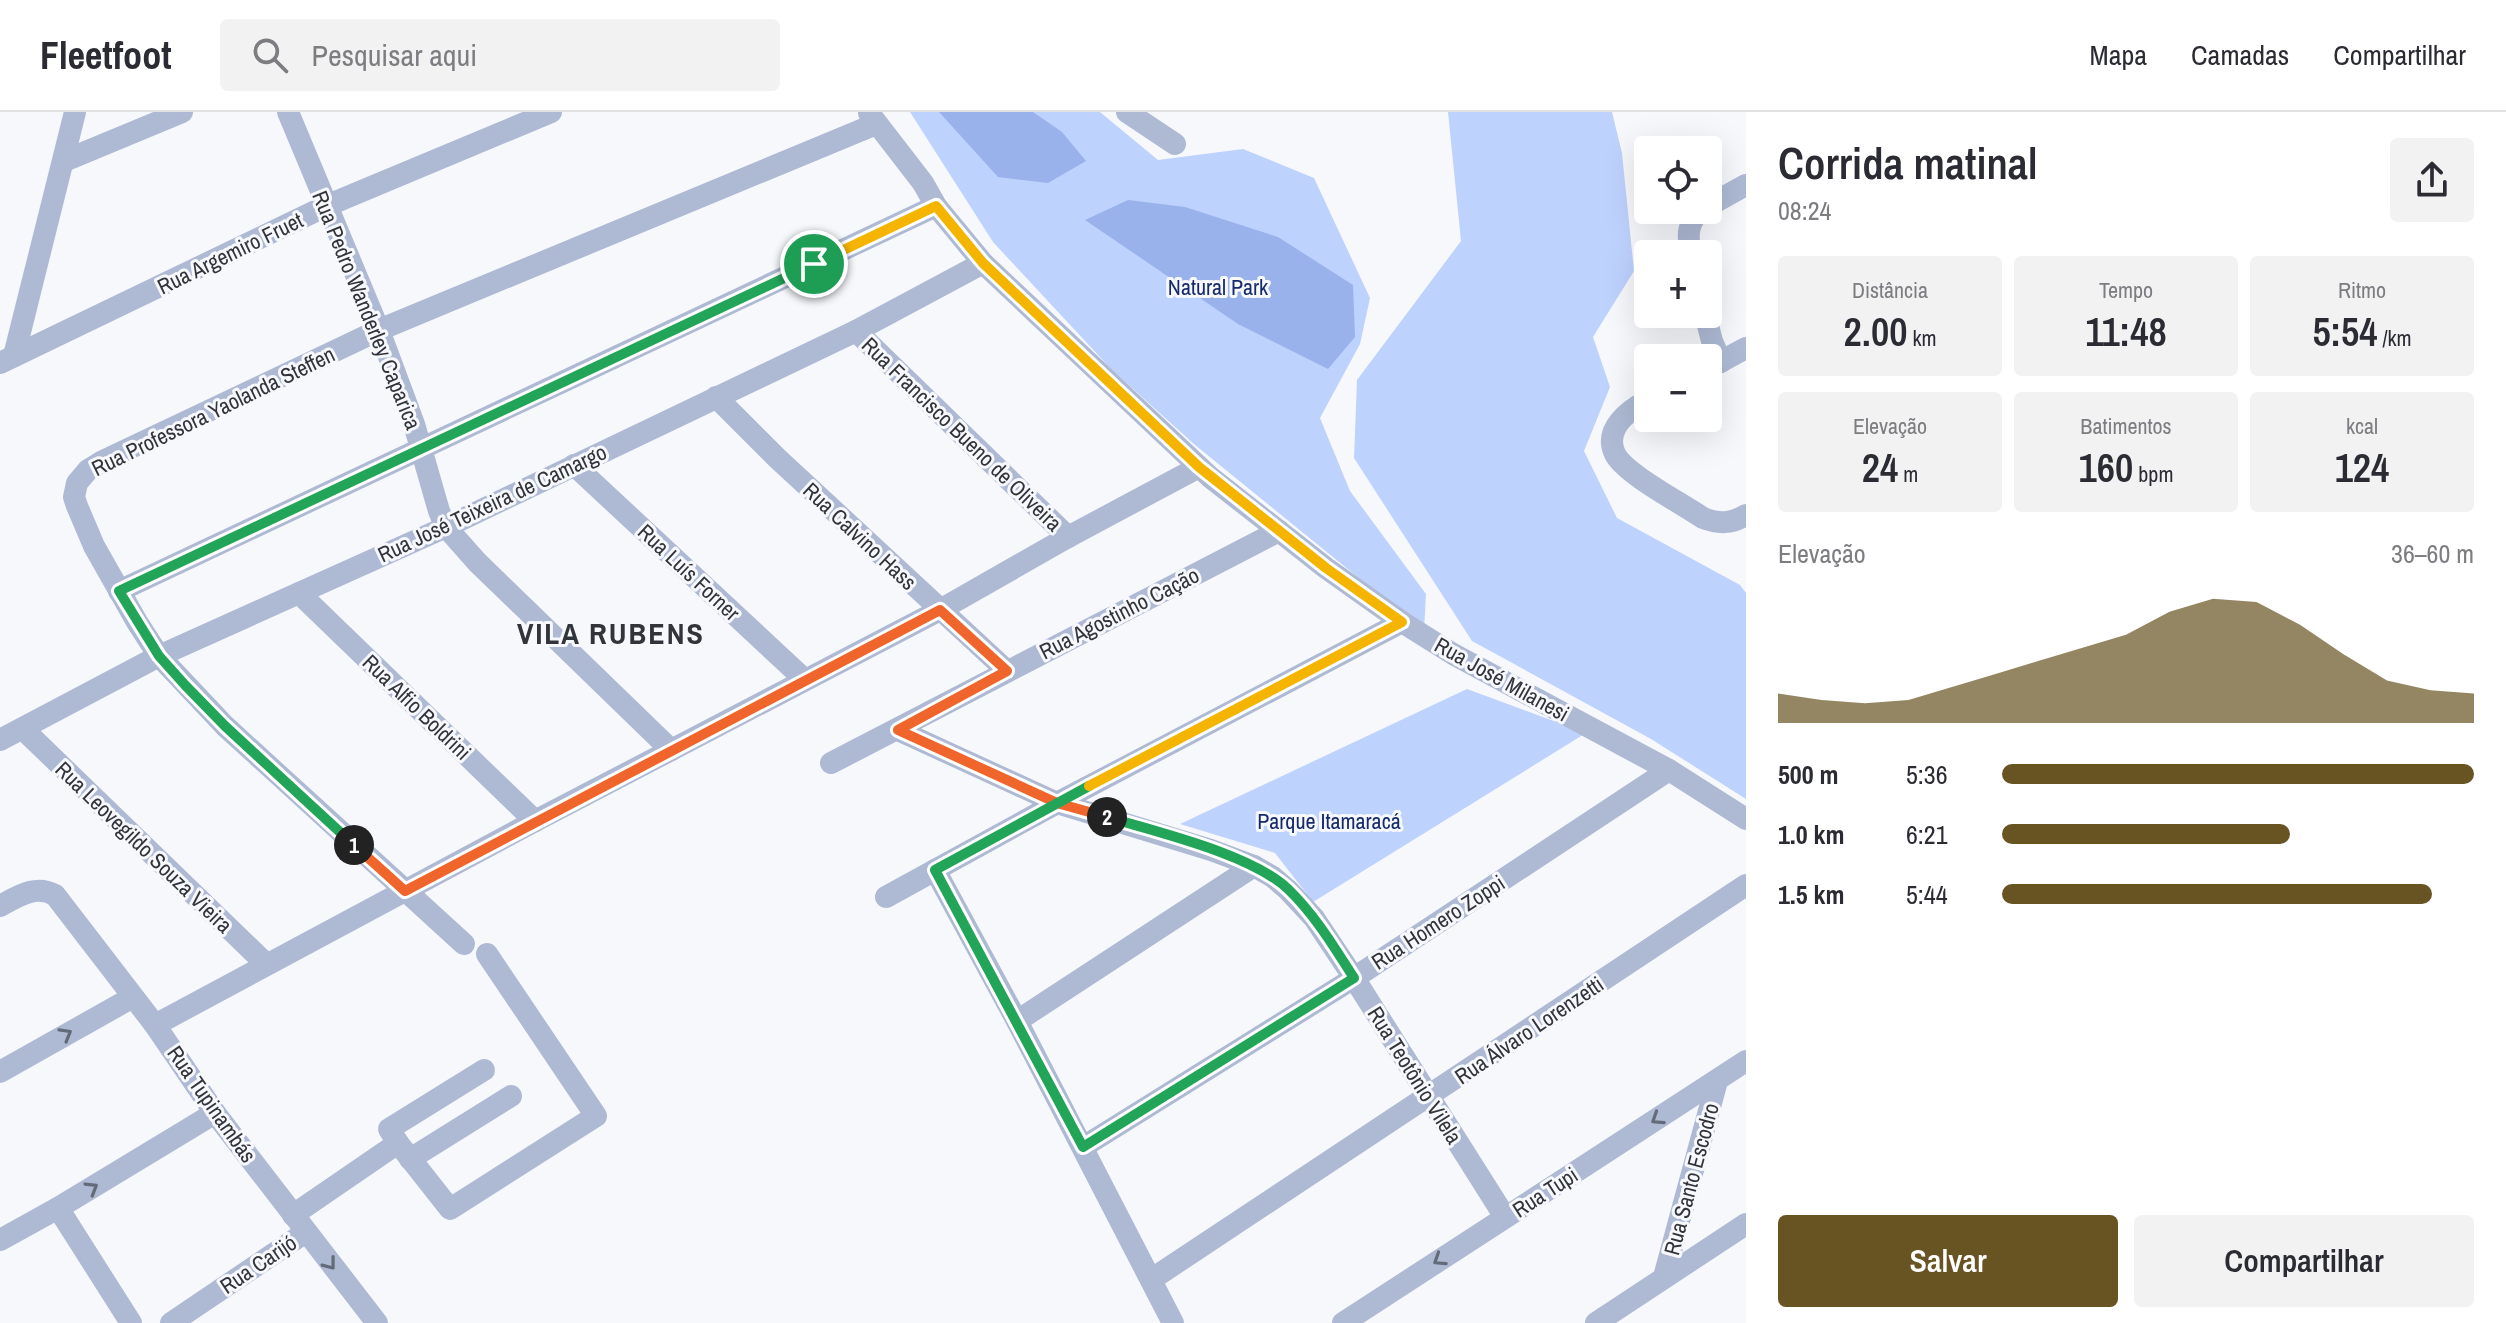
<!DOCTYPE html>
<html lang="pt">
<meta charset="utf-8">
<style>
:root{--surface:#fff;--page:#f2f2f3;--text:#2b2b33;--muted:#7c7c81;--line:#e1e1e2;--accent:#685322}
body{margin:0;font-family:"Archivo Narrow",sans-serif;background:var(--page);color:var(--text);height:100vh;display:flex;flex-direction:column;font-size:30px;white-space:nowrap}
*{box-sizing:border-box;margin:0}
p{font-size:26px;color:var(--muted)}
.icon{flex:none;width:44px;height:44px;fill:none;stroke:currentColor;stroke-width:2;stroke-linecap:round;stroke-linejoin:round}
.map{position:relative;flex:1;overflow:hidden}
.drawer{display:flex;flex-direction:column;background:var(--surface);width:760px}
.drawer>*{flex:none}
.tools{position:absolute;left:1634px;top:24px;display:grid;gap:16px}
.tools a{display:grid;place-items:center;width:88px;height:88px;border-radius:8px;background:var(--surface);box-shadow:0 8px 32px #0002;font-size:40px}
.pin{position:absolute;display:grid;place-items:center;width:68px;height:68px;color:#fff;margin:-34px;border:4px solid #fff;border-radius:50%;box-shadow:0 2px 8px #0007}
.km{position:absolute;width:40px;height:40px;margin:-20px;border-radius:50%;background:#222;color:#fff;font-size:22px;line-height:40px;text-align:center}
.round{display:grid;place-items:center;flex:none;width:84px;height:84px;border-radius:8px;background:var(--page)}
.head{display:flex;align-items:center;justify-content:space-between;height:136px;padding:0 32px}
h1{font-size:44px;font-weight:600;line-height:60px}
.metrics{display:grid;grid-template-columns:repeat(3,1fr);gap:12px;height:136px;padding:8px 32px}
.metrics div{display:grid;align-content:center;border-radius:8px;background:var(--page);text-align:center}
.metrics b{font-size:40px;font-weight:600}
.metrics small{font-size:22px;font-weight:400}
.metrics p{font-size:22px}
.chart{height:224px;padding:16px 32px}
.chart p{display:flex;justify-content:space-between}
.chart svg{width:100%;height:144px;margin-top:8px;fill:var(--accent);opacity:.7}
.primary-button{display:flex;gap:16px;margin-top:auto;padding:16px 32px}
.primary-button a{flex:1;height:92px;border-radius:8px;background:var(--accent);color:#fff;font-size:32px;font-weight:600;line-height:92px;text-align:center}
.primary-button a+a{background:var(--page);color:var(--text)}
ul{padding:0 32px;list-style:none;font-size:26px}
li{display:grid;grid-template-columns:128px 96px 1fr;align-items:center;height:60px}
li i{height:20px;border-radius:10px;background:var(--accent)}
header{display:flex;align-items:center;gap:48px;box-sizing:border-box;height:112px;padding:0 40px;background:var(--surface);border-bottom:2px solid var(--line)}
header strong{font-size:38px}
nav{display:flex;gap:44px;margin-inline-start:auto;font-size:28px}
.search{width:560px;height:72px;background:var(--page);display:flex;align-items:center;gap:20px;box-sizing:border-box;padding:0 28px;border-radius:8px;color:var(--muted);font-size:30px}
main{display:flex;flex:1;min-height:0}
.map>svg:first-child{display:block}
</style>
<header>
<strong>Fleetfoot</strong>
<div class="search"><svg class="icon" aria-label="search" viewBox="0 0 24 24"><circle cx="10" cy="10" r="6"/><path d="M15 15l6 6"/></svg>Pesquisar aqui</div>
<nav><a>Mapa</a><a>Camadas</a><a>Compartilhar</a></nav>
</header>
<main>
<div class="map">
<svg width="1746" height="1211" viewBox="0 0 1746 1211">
<rect width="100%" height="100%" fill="#f7f8fc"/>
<g fill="#bed2fe">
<polygon points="910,0 1100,0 1158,48 1243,37 1314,66 1370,186 1360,232 1320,306 1350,379 1426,482 1424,519 1195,333 1112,258 993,130"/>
<polygon points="1448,0 1612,0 1622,41 1634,159 1593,225 1610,275 1584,339 1617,406 1740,473 1746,481 1746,687 1651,627 1472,529 1354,346 1357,268 1461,129"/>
<polygon points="1467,577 1586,621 1313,790 1275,741 1180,712"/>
</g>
<g fill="#99b2eb">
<polygon points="939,0 1033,0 1062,20 1086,49 1048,71 998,65"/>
<polygon points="1128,88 1185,95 1278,125 1353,173 1355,225 1328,257 1238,212 1085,108"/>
</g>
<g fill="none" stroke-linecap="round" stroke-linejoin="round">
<g stroke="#aebad4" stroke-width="22">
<polyline points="288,0 379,218 414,312 439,399 446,415 477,450 671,638"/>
<polyline points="1127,0 1175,32"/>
<polyline points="869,1 923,71 936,94 983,151 1210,365 1326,456 1402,510 1453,542 1669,658 1746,707"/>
<polyline points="64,49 182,0"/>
<polyline points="1708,94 1746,73"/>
<path d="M1691,142C1687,124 1687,111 1701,98"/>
<polyline points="1705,202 1712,229 1721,250"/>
<polyline points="856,219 1068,425"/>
<polyline points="14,244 75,0"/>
<polyline points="0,251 326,94 551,0"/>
<polyline points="1709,256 1746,236"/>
<polyline points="716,285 777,346 1007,559"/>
<path d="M1648,288C1629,298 1603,317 1615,342C1625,362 1683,392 1703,406C1719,412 1731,412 1746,403"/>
<polyline points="574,353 804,567"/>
<polyline points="119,479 936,94"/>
<polyline points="299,481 535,709"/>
<polyline points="23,617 266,852"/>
<polyline points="898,618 1057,691 1211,738 1254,754 1273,765 1288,778 1314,806 1354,866 1505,1105"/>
<polyline points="0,628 159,544 446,415 856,219 983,151"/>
<polyline points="831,651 1279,419"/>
<polyline points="935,758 1017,909 1173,1211"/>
<polyline points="886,785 1057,691 1402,510"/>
<path d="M0,794C17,785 35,772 55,783L155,913L215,1001L377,1211"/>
<polyline points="464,832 225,614 159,544 137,510 94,434 77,394 74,385 77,371 88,358 101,350 379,218 876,12"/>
<polyline points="1017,909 1254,754"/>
<polyline points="155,913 535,709 940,498 1068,425 1199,355"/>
<polyline points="0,960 133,885"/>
<polyline points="398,1031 389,1017 484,958"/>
<polyline points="1083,1035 1354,866 1669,658"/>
<polyline points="410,1047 511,984"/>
<polyline points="58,1096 131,1211"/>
<polyline points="293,1103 398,1031 450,1097 596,1004 487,842"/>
<polyline points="0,1128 58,1096 215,1001"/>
<polyline points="1664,1165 1717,969"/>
<polyline points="1152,1167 1746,773"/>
<polyline points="171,1211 306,1120"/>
<polyline points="1343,1211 1746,949"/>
<polyline points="1596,1211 1746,1112"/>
</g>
</g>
<defs><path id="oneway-chevron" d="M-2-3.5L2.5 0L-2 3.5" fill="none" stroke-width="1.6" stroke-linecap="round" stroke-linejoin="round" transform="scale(2)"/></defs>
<g stroke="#636a78">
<use href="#oneway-chevron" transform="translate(66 922) rotate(-30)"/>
<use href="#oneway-chevron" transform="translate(1657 1007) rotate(147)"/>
<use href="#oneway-chevron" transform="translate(92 1076) rotate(-31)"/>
<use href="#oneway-chevron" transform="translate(1439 1148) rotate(147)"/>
<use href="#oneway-chevron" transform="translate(330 1152) rotate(52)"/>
</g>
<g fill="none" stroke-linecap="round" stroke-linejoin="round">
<defs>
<polyline id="split-1" points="354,733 225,614 185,573 159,544 119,479 814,152"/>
<polyline id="split-2" points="354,733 405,779 940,498 1007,559 898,618 1057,691 1107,705"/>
<path id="split-3" d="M1089,674L935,758L1083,1035L1354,866C1334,835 1315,803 1288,777C1251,742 1157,720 1107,705"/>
<polyline id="split-4" points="814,152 936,94 983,151 1199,355 1326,456 1402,510 1089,674"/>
</defs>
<use href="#split-1" stroke="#fff" stroke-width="16"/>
<use href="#split-2" stroke="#fff" stroke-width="16"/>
<use href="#split-3" stroke="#fff" stroke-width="16"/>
<use href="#split-4" stroke="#fff" stroke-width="16"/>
<use href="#split-1" stroke="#22a559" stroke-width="10"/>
<use href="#split-2" stroke="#f0652b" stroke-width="10"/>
<use href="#split-3" stroke="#22a559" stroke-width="10"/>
<use href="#split-4" stroke="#f5b400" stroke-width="10"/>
</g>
<g text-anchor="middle" stroke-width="6" stroke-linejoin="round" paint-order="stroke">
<g font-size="22" fill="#31353b" stroke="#f7f8fc">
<text transform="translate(230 141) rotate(-26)" y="8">Rua Argemiro Fruet</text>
<text transform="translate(367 198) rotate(68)" y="8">Rua Pedro Wanderley Caparica</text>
<text transform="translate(213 299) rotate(-26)" y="8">Rua Professora Yaolanda Steffen</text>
<text transform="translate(962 322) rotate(44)" y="8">Rua Francisco Bueno de Oliveira</text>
<text transform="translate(492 391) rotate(-25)" y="8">Rua José Teixeira de Camargo</text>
<text transform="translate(860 424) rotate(43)" y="8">Rua Calvino Hass</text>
<text transform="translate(689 460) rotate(43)" y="8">Rua Luís Forner</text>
<text transform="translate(1119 501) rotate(-27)" y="8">Rua Agostinho Cação</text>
<text transform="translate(1502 567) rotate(29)" y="8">Rua José Milanesi</text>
<text transform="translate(417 595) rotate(44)" y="8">Rua Alfio Boldrini</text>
<text transform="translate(144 735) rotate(44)" y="8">Rua Leovegildo Souza Vieira</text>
<text transform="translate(1438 810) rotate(-33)" y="8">Rua Homero Zoppi</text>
<text transform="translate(1529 918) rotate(-34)" y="8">Rua Álvaro Lorenzetti</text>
<text transform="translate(1415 963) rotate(58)" y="8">Rua Teotônio Vilela</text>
<text transform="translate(212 992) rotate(55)" y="8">Rua Tupinambás</text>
<text transform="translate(1691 1067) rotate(-75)" y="8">Rua Santo Escodro</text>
<text transform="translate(1545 1080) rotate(-33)" y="8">Rua Tupi</text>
<text transform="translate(258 1152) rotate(-34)" y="8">Rua Carijó</text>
</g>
<g font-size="22" fill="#152b6c" stroke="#f7f8fc">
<text x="1218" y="183">Natural Park</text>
<text x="1329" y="717">Parque Itamaracá</text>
</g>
<g font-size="30" font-weight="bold" letter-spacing="2" fill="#31353b" stroke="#f7f8fc">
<text x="611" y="532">VILA RUBENS</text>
</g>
</g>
</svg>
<div class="tools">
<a><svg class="icon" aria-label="locate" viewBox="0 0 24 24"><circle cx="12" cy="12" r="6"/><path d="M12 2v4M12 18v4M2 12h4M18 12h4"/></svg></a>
<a>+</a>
<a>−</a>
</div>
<div class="pin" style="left:814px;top:152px;background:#1e9e55"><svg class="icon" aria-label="arrive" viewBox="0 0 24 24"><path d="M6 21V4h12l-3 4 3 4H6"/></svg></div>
<b class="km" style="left:354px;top:733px">1</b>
<b class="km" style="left:1107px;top:705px">2</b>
</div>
<section class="drawer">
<div class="head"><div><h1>Corrida matinal</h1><p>08:24</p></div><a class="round"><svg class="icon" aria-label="share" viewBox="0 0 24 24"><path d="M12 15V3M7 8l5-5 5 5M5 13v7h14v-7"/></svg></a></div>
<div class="metrics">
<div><p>Distância</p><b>2.00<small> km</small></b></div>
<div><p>Tempo</p><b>11:48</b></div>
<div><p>Ritmo</p><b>5:54<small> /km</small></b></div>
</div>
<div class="metrics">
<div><p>Elevação</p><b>24<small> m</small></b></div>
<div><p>Batimentos</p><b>160<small> bpm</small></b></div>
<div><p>kcal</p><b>124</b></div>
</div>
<div class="chart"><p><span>Elevação</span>36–60 m</p>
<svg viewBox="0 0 160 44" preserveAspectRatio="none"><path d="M0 44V35L10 37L20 38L30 37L40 33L50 29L60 25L70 21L80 17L90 10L100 6L110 7L120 14L130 23L140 31L150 34L160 35V44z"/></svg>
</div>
<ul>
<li><b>500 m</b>5:36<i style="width:100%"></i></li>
<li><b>1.0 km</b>6:21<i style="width:61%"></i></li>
<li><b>1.5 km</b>5:44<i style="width:91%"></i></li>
</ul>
<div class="primary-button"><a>Salvar</a><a>Compartilhar</a></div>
</section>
</main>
